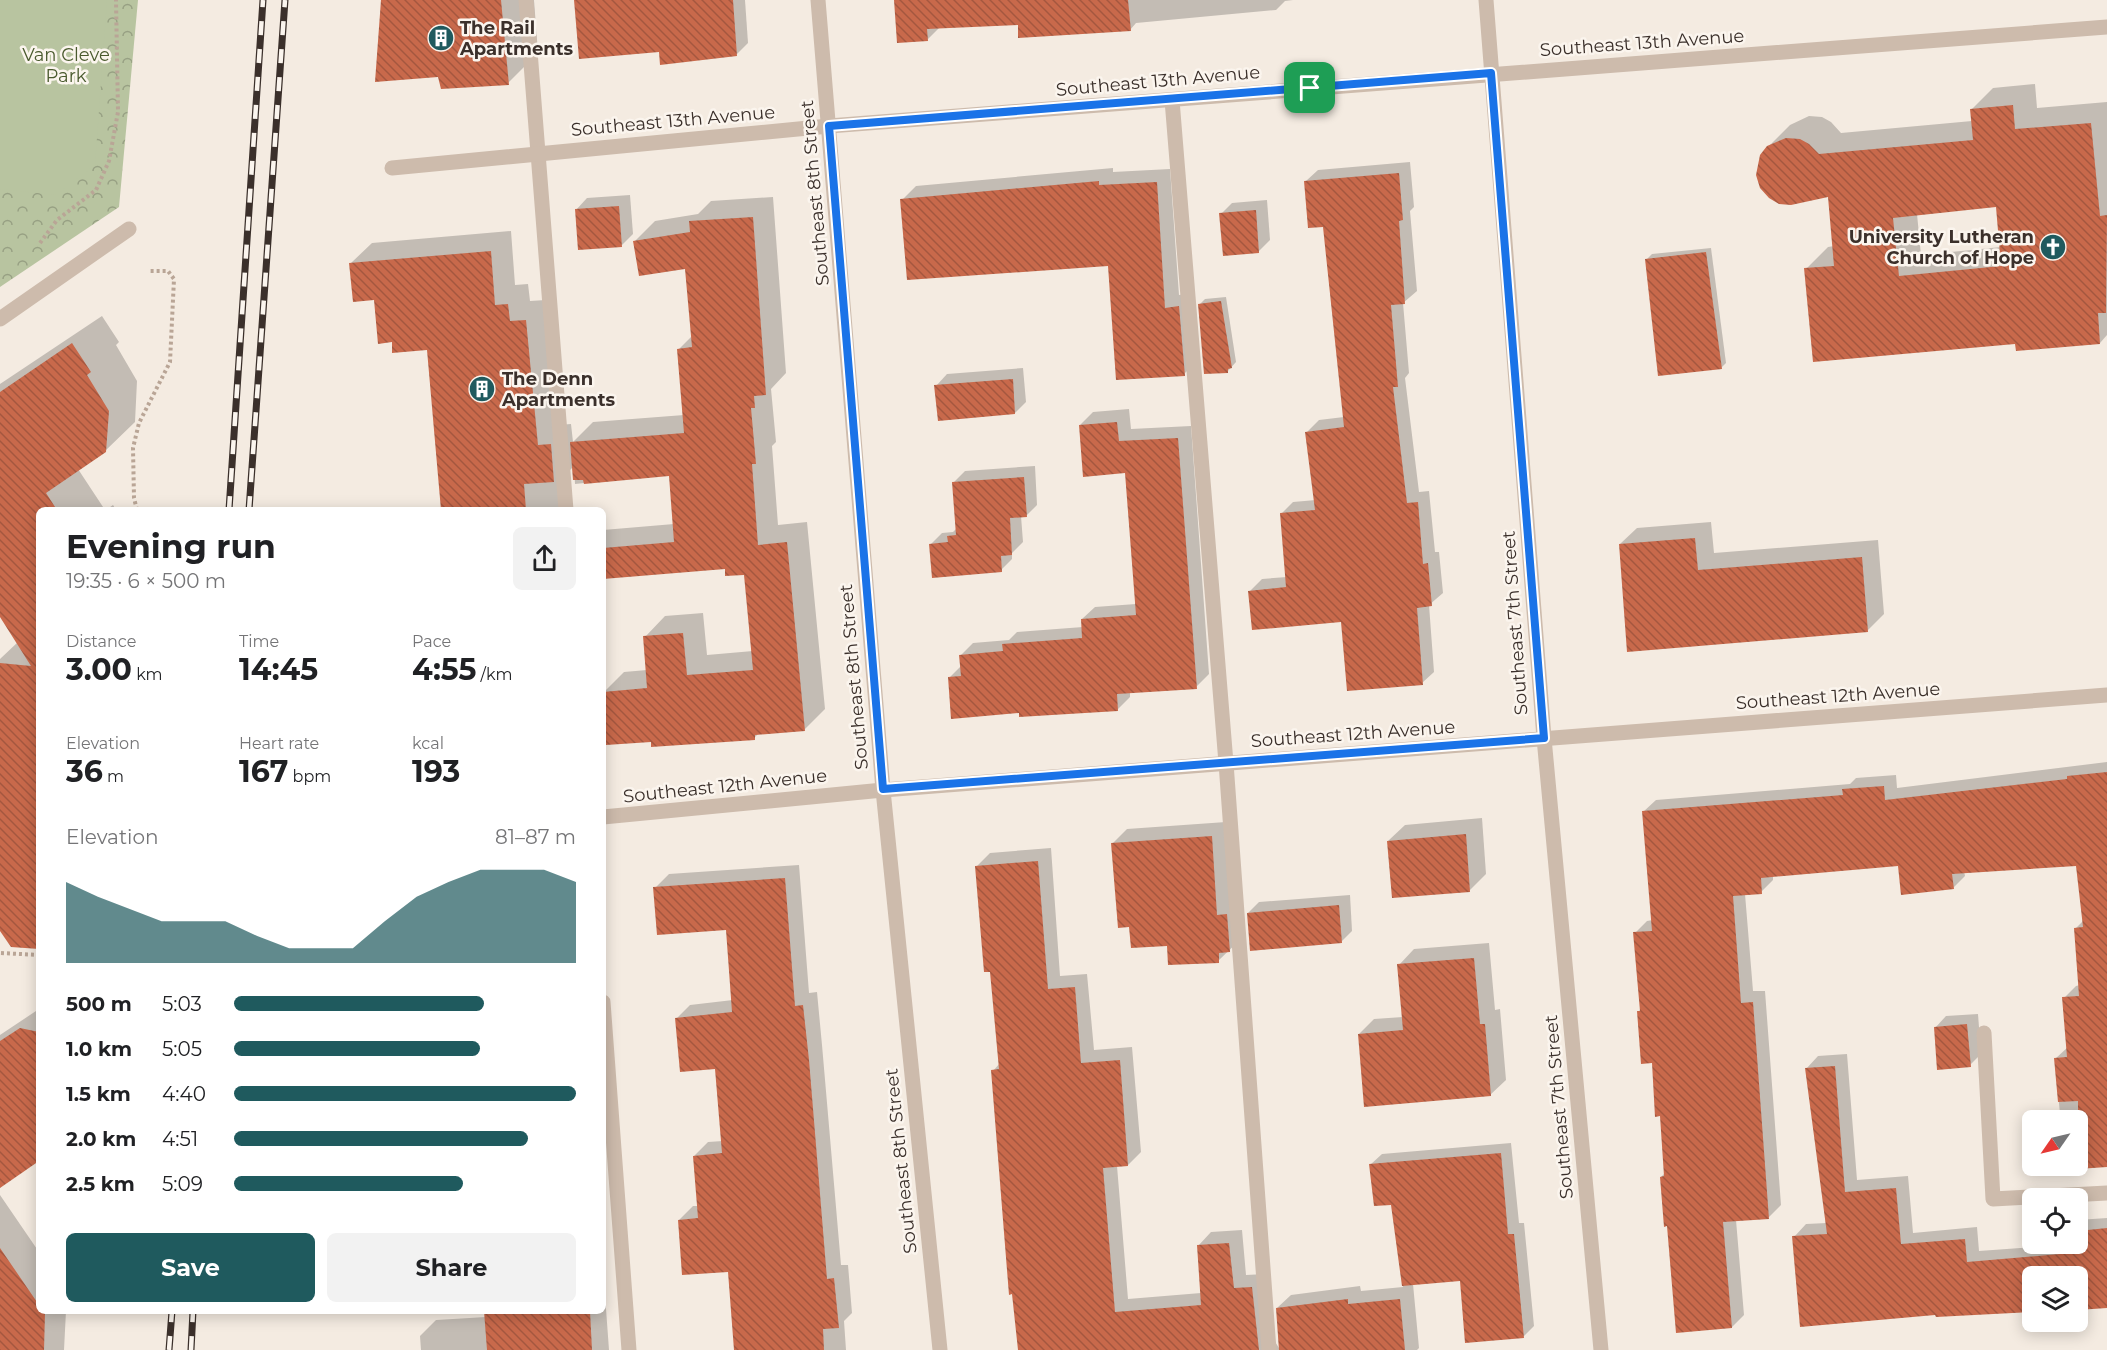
<!DOCTYPE html>
<meta charset="utf-8">
<style>
:root{--surface:#fff;--page:#f2f2f2;--text:#202124;--muted:#757577;--accent:#1f5a5e}
body{margin:0;font-family:Montserrat,sans-serif;background:var(--page);color:var(--text);height:100vh;display:flex;flex-direction:column;font-size:22px;white-space:nowrap}
*{box-sizing:border-box;margin:0}
p{font-size:20px;color:var(--muted)}
.icon{flex:none;width:33px;height:33px;fill:none;stroke:currentColor;stroke-width:2;stroke-linecap:round;stroke-linejoin:round}
.map{position:relative;flex:1;overflow:hidden}
.side{position:absolute;left:36px;top:507px;width:570px;height:807px;display:flex;flex-direction:column;background:var(--surface);border-radius:9px;box-shadow:0 3px 15px #0003}
.side>*{flex:none}
.needle{width:39px;rotate:236deg}
.buttons{position:absolute;left:2022px;top:1110px;display:grid;gap:12px}
.buttons a{display:grid;place-items:center;width:66px;height:66px;border-radius:9px;background:var(--surface);box-shadow:0 3px 15px #0003;font-size:30px}
.pin{position:absolute;display:grid;place-items:center;width:51px;height:51px;color:#fff;margin:-26px;border-radius:12px;box-shadow:0 3px 9px #0006}
.round{display:grid;place-items:center;flex:none;width:63px;height:63px;border-radius:9px;background:var(--page)}
.summary{display:flex;align-items:center;justify-content:space-between;height:102px;padding:0 30px}
h1{font-size:33px;font-weight:700;line-height:45px}
.figures{display:grid;grid-template-columns:repeat(3,1fr);gap:9px;height:102px;padding:6px 30px}
.figures div{display:grid;align-content:center}
.figures b{font-size:30px;font-weight:700}
.figures small{font-size:16px;font-weight:400}
.figures p{font-size:16px}
.chart{height:168px;padding:12px 30px}
.chart p{display:flex;justify-content:space-between}
.chart svg{width:100%;height:108px;margin-top:6px;fill:var(--accent);opacity:.7}
.action{display:flex;gap:12px;margin-top:auto;padding:12px 30px}
.action a{flex:1;height:69px;border-radius:9px;background:var(--accent);color:#fff;font-size:24px;font-weight:700;line-height:69px;text-align:center}
.action a+a{background:var(--page);color:var(--text)}
ul{padding:0 30px;list-style:none;font-size:20px}
li{display:grid;grid-template-columns:96px 72px 1fr;align-items:center;height:45px}
li i{height:15px;border-radius:8px;background:var(--accent)}
.map>svg:first-child{display:block}
</style>
<div class="map">
<svg width="2107" height="1350" viewBox="0 0 2107 1350">
<defs>
<pattern id="park-crowns" width="20" height="18" patternUnits="userSpaceOnUse" patternTransform="scale(1.5)"><rect width="20" height="18" fill="#b8c4a0"/><path d="M2 6a3 3 0 1 1 6 0M12 15a3 3 0 1 1 6 0" fill="none" stroke="#97a083"/></pattern>
<pattern id="building-back-hatch" width="6" height="6" patternUnits="userSpaceOnUse" patternTransform="scale(1.5)"><rect width="6" height="6" fill="#c8694b"/><path d="M-1 5l2 2M0 0l6 6M5-1l2 2" fill="none" stroke="#a4573f"/></pattern>
</defs>
<rect width="100%" height="100%" fill="#f4ebe1"/>
<polygon fill="url(#park-crowns)" points="0,0 138,0 119,207 0,287"/>
<polygon fill="#b8c4a0" points="0,0 107,0 95,165 56,195 0,189"/>
<g fill="#0003" fill-rule="evenodd">
<polygon points="382,0 534,0 538,53 508,83 439,75"/>
<polygon points="576,0 745,0 748,43 737,54 660,51"/>
<polygon points="896,0 1293,0 1285,1 1276,10 1136,23 1130,30 1019,23 940,27 927,40"/>
<path d="M2035,84L2037,108L2107,102V335L2100,343H2016L1806,269L1828,247L1834,246L1829,195L1768,147L1790,125L1809,116L1822,117L1831,122L1841,133L1972,121L1971,110L1993,88ZM1998,206L2001,247L1921,255L1917,214Z"/>
<polygon points="1410,162 1414,207 1410,211 1417,291 1403,303 1409,373 1405,378 1419,492 1429,491 1435,552 1439,552 1443,593 1429,605 1434,672 1422,683 1342,620 1250,591 1262,579 1287,577 1281,514 1293,502 1316,500 1307,432 1319,420 1344,417 1324,225 1306,181 1318,170"/>
<polygon points="1113,168 1113,172 1170,169 1179,295 1192,293 1198,360 1184,374 1110,264 902,200 916,186"/>
<polygon points="630,195 633,234 622,245 576,210 587,198"/>
<polygon points="773,197 786,373 771,389 776,442 772,446 778,525 807,522 825,709 804,730 759,733 754,738 652,740 604,692 624,672 647,670 645,637 665,616 703,613 707,655 753,651 745,573 726,568 603,577 603,530 674,524 670,474 575,484 574,466 561,479 564,510 442,510 428,348 393,341 376,299 351,263 372,243 511,231 515,285 528,284 530,301 546,300 558,425 571,424 573,442 593,422 684,415 679,349 692,336 686,268 635,241 655,221 698,214 711,201"/>
<polygon points="1267,200 1270,240 1259,251 1221,214 1232,203"/>
<polygon points="1711,248 1726,363 1721,368 1647,259 1652,254"/>
<polygon points="1226,297 1236,362 1227,372 1200,304 1205,299"/>
<polygon points="102,316 119,342 116,345 137,381 135,422 105,451 78,469 105,510 39,510 39,948 0,928 0,659 18,642 0,612 0,384"/>
<polygon points="1023,368 1026,402 1015,413 936,386 947,374"/>
<polygon points="1129,409 1131,429 1191,426 1209,674 1196,687 1130,692 1130,697 1117,710 1020,711 949,678 961,666 960,656 973,643 1009,640 1017,632 1083,627 1082,619 1095,607 1136,604 1127,472 1080,425 1093,412"/>
<polygon points="1035,466 1037,505 1026,516 1021,516 1023,542 1012,553 1012,559 1001,570 930,545 942,533 953,532 957,528 954,482 965,471"/>
<polygon points="113,505 116,510 106,510"/>
<polygon points="1711,522 1714,553 1878,540 1884,614 1867,631 1620,544 1637,528"/>
<polygon points="2107,762 2107,1165 2050,1170 2049,1166 2078,1166 2078,1120 2052,1120 2060,1114 2055,1059 2068,1047 2064,998 2076,986 2080,985 2076,928 2083,921 2078,865 1964,871 1965,876 1953,888 1899,864 1773,875 1773,880 1761,892 1745,894 1753,991 1765,991 1781,1205 1769,1217 1736,1220 1744,1315 1732,1327 1668,1225 1661,1177 1665,1173 1661,1115 1653,1061 1638,1012 1642,1008 1635,933 1647,921 1653,920 1643,812 1656,800 1850,784 1856,778 1896,775 1897,788"/>
<polygon points="1482,818 1486,874 1469,891 1388,841 1405,825"/>
<polygon points="1226,822 1244,936 1218,961 1168,944 1131,926 1112,844 1127,829"/>
<polygon points="1051,848 1060,976 1087,974 1094,1050 1132,1047 1141,1152 1128,1165 1117,1166 1128,1299 1201,1293 1198,1246 1211,1232 1242,1230 1246,1275 1265,1274 1272,1337 1279,1348 1277,1308 1291,1295 1360,1286 1361,1291 1403,1287 1393,1203 1370,1165 1382,1154 1511,1143 1519,1223 1524,1223 1534,1326 1523,1337 1462,1279 1413,1284 1419,1348 1417,1350 1019,1350 993,1071 1000,1063 992,970 977,866 990,853"/>
<polygon points="799,865 809,993 817,992 822,1045 841,1265 848,1265 852,1313 844,1321 846,1350 736,1350 729,1271 679,1220 693,1206 698,1206 694,1156 708,1142 723,1141 717,1067 676,1019 690,1005 733,1000 727,928 655,888 669,874"/>
<polygon points="1350,895 1352,931 1341,942 1248,913 1259,902"/>
<polygon points="1489,943 1495,1010 1500,1009 1506,1080 1490,1095 1359,1034 1374,1019 1403,1017 1399,965 1414,949"/>
<polygon points="39,1009 39,1160 0,1187 0,1035"/>
<polygon points="1978,1014 1981,1054 1970,1065 1935,1028 1946,1016"/>
<polygon points="1847,1054 1857,1180 1908,1176 1913,1233 1977,1227 1979,1251 2078,1244 2078,1220 2107,1218 2107,1306 2078,1308 2078,1276 2032,1276 2032,1310 1937,1316 1794,1237 1806,1224 1827,1223 1806,1069 1818,1056"/>
<polygon points="0,1195 39,1252 39,1311 66,1311 64,1350 0,1350"/>
<polygon points="603,1267 609,1350 421,1350 420,1336 436,1320 486,1317 486,1311 603,1311"/>
</g>
<g fill="url(#building-back-hatch)" fill-rule="evenodd">
<polygon points="381,0 501,0 509,85 441,89 438,77 375,82"/>
<polygon points="574,0 733,0 737,56 660,65 659,52 579,59"/>
<polygon points="894,0 1128,0 1131,31 1018,38 1018,25 927,29 928,41 897,43"/>
<path d="M2013,105L2015,129L2091,123L2100,216L2107,215L2106,313H2098L2100,344L2016,351L2015,344L1813,362L1804,268L1834,266L1828,197L1791,205L1779,204L1769,198L1760,188L1756,175L1760,155L1767,146L1786,138L1800,139L1809,144L1819,154L1973,140L1970,109ZM1996,207L2001,266L1899,276L1893,218Z"/>
<polygon points="1399,173 1403,220 1399,221 1405,304 1391,305 1398,387 1393,387 1407,503 1418,502 1423,564 1428,563 1432,606 1417,608 1423,685 1347,691 1341,622 1252,630 1248,591 1286,587 1280,513 1315,510 1305,432 1344,427 1323,227 1308,228 1304,181"/>
<polygon points="1099,181 1099,185 1157,182 1165,308 1179,306 1185,376 1116,380 1108,266 907,280 900,199"/>
<polygon points="619,206 622,247 578,250 575,209"/>
<polygon points="1256,210 1259,253 1223,256 1219,213"/>
<polygon points="753,217 766,395 754,396 755,408 751,408 756,464 752,464 758,545 787,542 805,731 755,735 755,740 651,747 651,742 606,745 603,692 647,688 643,636 683,633 687,675 753,670 744,575 725,576 725,569 603,579 603,548 674,542 669,476 584,484 583,480 573,480 570,442 684,433 677,349 692,347 685,269 639,276 633,241 690,232 689,221"/>
<polygon points="491,251 495,305 508,304 510,321 526,320 538,445 551,444 554,482 524,484 526,510 441,510 427,350 392,353 392,342 378,344 374,300 353,302 349,263"/>
<polygon points="1706,252 1722,369 1658,376 1645,259"/>
<polygon points="1221,301 1232,368 1228,369 1228,373 1204,374 1198,304"/>
<polygon points="72,343 91,372 87,375 109,411 106,452 46,493 57,510 39,510 39,949 11,947 0,931 0,663 31,666 0,617 0,392"/>
<polygon points="1013,379 1015,414 938,421 934,385"/>
<polygon points="1117,422 1119,441 1178,438 1197,689 1117,694 1118,711 1019,717 1019,713 951,719 948,677 961,676 959,655 1003,651 1002,644 1082,638 1081,619 1136,615 1125,473 1083,477 1079,425"/>
<polygon points="1024,477 1027,517 1010,518 1012,555 1001,556 1002,572 932,578 929,544 948,542 947,536 956,535 952,482"/>
<polygon points="1695,538 1698,570 1862,557 1868,632 1627,652 1619,544"/>
<polygon points="2107,772 2107,1167 2078,1169 2078,1101 2058,1102 2054,1058 2067,1057 2062,997 2079,996 2074,928 2083,927 2076,866 1952,874 1954,889 1901,895 1898,866 1761,878 1762,894 1733,896 1741,1003 1753,1002 1769,1219 1723,1222 1732,1328 1676,1333 1667,1226 1664,1227 1660,1177 1664,1176 1660,1116 1655,1117 1652,1063 1641,1064 1637,1011 1640,1011 1633,932 1652,931 1642,811 1843,795 1842,789 1884,786 1885,800 2067,779 2067,776"/>
<polygon points="1466,834 1470,892 1392,898 1387,841"/>
<polygon points="1212,836 1217,915 1227,914 1230,952 1219,953 1219,963 1168,965 1167,946 1131,948 1129,927 1118,928 1111,843"/>
<polygon points="1038,861 1048,989 1075,987 1081,1063 1120,1060 1128,1166 1103,1168 1115,1312 1201,1305 1197,1245 1229,1243 1234,1288 1252,1287 1259,1350 1018,1350 1012,1294 1009,1295 991,1070 999,1069 990,972 984,972 975,866"/>
<polygon points="785,878 795,1006 803,1005 809,1060 827,1279 834,1278 839,1328 823,1329 824,1350 734,1350 728,1272 682,1275 678,1220 698,1218 693,1156 722,1153 715,1069 680,1072 675,1018 732,1012 726,930 657,935 653,887"/>
<polygon points="1339,905 1342,943 1250,951 1247,913"/>
<polygon points="1474,958 1480,1024 1485,1024 1491,1096 1364,1107 1358,1034 1403,1030 1397,964"/>
<polygon points="1967,1024 1971,1067 1937,1070 1934,1027"/>
<polygon points="20,1028 39,1032 39,1161 0,1188 0,1041"/>
<polygon points="1835,1066 1845,1192 1896,1188 1901,1244 1965,1239 1967,1262 2060,1254 2059,1244 2078,1244 2078,1231 2107,1228 2107,1308 2078,1310 2078,1276 2032,1276 2032,1312 1936,1317 1935,1315 1800,1327 1792,1236 1827,1234 1805,1068"/>
<polygon points="1501,1153 1508,1234 1514,1234 1524,1338 1465,1343 1460,1281 1402,1286 1391,1205 1374,1206 1369,1164"/>
<polygon points="0,1248 39,1305 39,1311 45,1313 44,1350 0,1350"/>
<polygon points="1348,1299 1348,1304 1400,1299 1405,1350 1279,1350 1276,1308"/>
<polygon points="484,1311 590,1311 592,1350 487,1350"/>
</g>
<g fill="none" stroke-linecap="round" stroke-linejoin="round">
<g stroke="#b9a596" stroke-width="4" stroke-dasharray="3 3" stroke-linecap="butt">
<polyline points="40,243 57,220 96,190 109,161 118,112 116,0"/>
<polyline points="137,510 134,498 133,448 139,423 170,362 174,279 168,271 149,271"/>
<polyline points="1,953 39,955"/>
</g>
<g stroke="#cdbbac" stroke-width="15">
<polyline points="526,0 566,510"/>
<polyline points="818,0 883,790 940,1350"/>
<polyline points="1486,0 1544,738 1601,1350"/>
<polyline points="1172,100 1226,763 1269,1350"/>
<polyline points="392,168 829,126 2107,27"/>
<polyline points="0,319 129,229"/>
<polyline points="603,817 883,790 2107,695"/>
<polyline points="603,1002 629,1350"/>
<polyline points="1984,1033 1993,1199 2107,1193"/>
</g>
<defs>
<g id="rail">
<polyline points="229,510 263,0"/>
<polyline points="249,510 285,0"/>
<polyline points="169,1350 172,1311"/>
<polyline points="191,1350 193,1311"/>
</g>
</defs>
<use href="#rail" stroke="#3b302b" stroke-width="7"/>
<use href="#rail" stroke="#fbf5ee" stroke-width="4.5" stroke-dasharray="14" stroke-linecap="butt"/>
</g>
<g fill="none" stroke-linecap="round" stroke-linejoin="round">
<defs>
<polygon id="route" points="1491,73 1544,738 883,789 829,126"/>
</defs>
<use href="#route" stroke="#fff" stroke-width="12"/>
<use href="#route" stroke="#1a73e8" stroke-width="8"/>
</g>
<defs>
<symbol id="building-disc" viewBox="-11 -11 22 22"><circle r="9.5" fill="#1f5a5e" stroke="#fbf5ee"/><path d="M-4-6H4V6H1V3H-1V6H-4ZM-2.5-4.3h1.7v1.8h-1.7ZM.8-4.3h1.7v1.8H.8ZM-2.5-1h1.7V.8h-1.7ZM.8-1h1.7V.8H.8Z" fill="#fff"/></symbol>
<symbol id="church-disc" viewBox="-11 -11 22 22"><circle r="9.5" fill="#1f5a5e" stroke="#fbf5ee"/><path d="M-1.2-6h2.4v3.5h3.3v2.4h-3.3V6h-2.4V-.1h-3.3v-2.4h3.3Z" fill="#fff"/></symbol>
</defs>
<g fill-rule="evenodd">
<use href="#building-disc" x="426" y="23" width="30" height="30"/>
<use href="#church-disc" x="2038" y="232" width="30" height="30"/>
<use href="#building-disc" x="467" y="374" width="30" height="30"/>
</g>
<g text-anchor="middle" stroke-width="5" stroke-linejoin="round" paint-order="stroke">
<g font-size="18" font-weight="bold" fill="#3b302b" stroke="#fbf5ee" text-anchor="start">
<text x="460" y="34">The Rail<tspan x="460" dy="21">Apartments</tspan></text>
<text x="2034" y="243" text-anchor="end">University Lutheran<tspan x="2034" dy="21">Church of Hope</tspan></text>
<text x="502" y="385">The Denn<tspan x="502" dy="21">Apartments</tspan></text>
</g>
<g font-size="18" fill="#3b302b" stroke="#fbf5ee">
<text transform="translate(1642 43) rotate(-4)" y="6">Southeast 13th Avenue</text>
<text transform="translate(1158 81) rotate(-5)" y="6">Southeast 13th Avenue</text>
<text transform="translate(673 121) rotate(-5)" y="6">Southeast 13th Avenue</text>
<text transform="translate(815 193) rotate(-95)" y="6">Southeast 8th Street</text>
<text transform="translate(1515 623) rotate(-94)" y="6">Southeast 7th Street</text>
<text transform="translate(854 677) rotate(-95)" y="6">Southeast 8th Street</text>
<text transform="translate(1838 696) rotate(-4)" y="6">Southeast 12th Avenue</text>
<text transform="translate(1353 734) rotate(-4)" y="6">Southeast 12th Avenue</text>
<text transform="translate(725 786) rotate(-6)" y="6">Southeast 12th Avenue</text>
<text transform="translate(1559 1107) rotate(-95)" y="6">Southeast 7th Street</text>
<text transform="translate(901 1161) rotate(-96)" y="6">Southeast 8th Street</text>
</g>
<g font-size="18" fill="#4a5a2e" stroke="#fbf5ee">
<text x="66" y="61">Van Cleve<tspan x="66" dy="21">Park</tspan></text>
</g>
</g>
</svg>
<div class="buttons">
<a><svg class="needle" viewBox="-14 -14 28 28"><path d="M0-13l5 13h-10z" fill="#e53935"/><path d="M0 13l5-13h-10z" fill="#757577"/></svg></a>
<a><svg class="icon" aria-label="locate" viewBox="0 0 24 24"><circle cx="12" cy="12" r="6"/><path d="M12 2v4M12 18v4M2 12h4M18 12h4"/></svg></a>
<a><svg class="icon" aria-label="layers" viewBox="0 0 24 24"><path d="M12 4l9 5-9 5-9-5zM3 14l9 5 9-5"/></svg></a>
</div>
<div class="pin" style="left:1310px;top:88px;background:#1e9e55"><svg class="icon" aria-label="arrive" viewBox="0 0 24 24"><path d="M6 21V4h12l-3 4 3 4H6"/></svg></div>
<section class="side">
<div class="summary"><div><h1>Evening run</h1><p>19:35 · 6 × 500 m</p></div><a class="round"><svg class="icon" aria-label="share" viewBox="0 0 24 24"><path d="M12 15V3M7 8l5-5 5 5M5 13v7h14v-7"/></svg></a></div>
<div class="figures">
<div><p>Distance</p><b>3.00<small> km</small></b></div>
<div><p>Time</p><b>14:45</b></div>
<div><p>Pace</p><b>4:55<small> /km</small></b></div>
</div>
<div class="figures">
<div><p>Elevation</p><b>36<small> m</small></b></div>
<div><p>Heart rate</p><b>167<small> bpm</small></b></div>
<div><p>kcal</p><b>193</b></div>
</div>
<div class="chart"><p><span>Elevation</span>81–87 m</p>
<svg viewBox="0 0 160 44" preserveAspectRatio="none"><path d="M0 44V11L10 17L20 22L30 27L40 27L50 27L60 33L70 38L80 38L90 38L100 27L110 17L120 11L130 6L140 6L150 6L160 11V44z"/></svg>
</div>
<ul>
<li><b>500 m</b>5:03<i style="width:73%"></i></li>
<li><b>1.0 km</b>5:05<i style="width:72%"></i></li>
<li><b>1.5 km</b>4:40<i style="width:100%"></i></li>
<li><b>2.0 km</b>4:51<i style="width:86%"></i></li>
<li><b>2.5 km</b>5:09<i style="width:67%"></i></li>
</ul>
<div class="action"><a>Save</a><a>Share</a></div>
</section>
</div>
